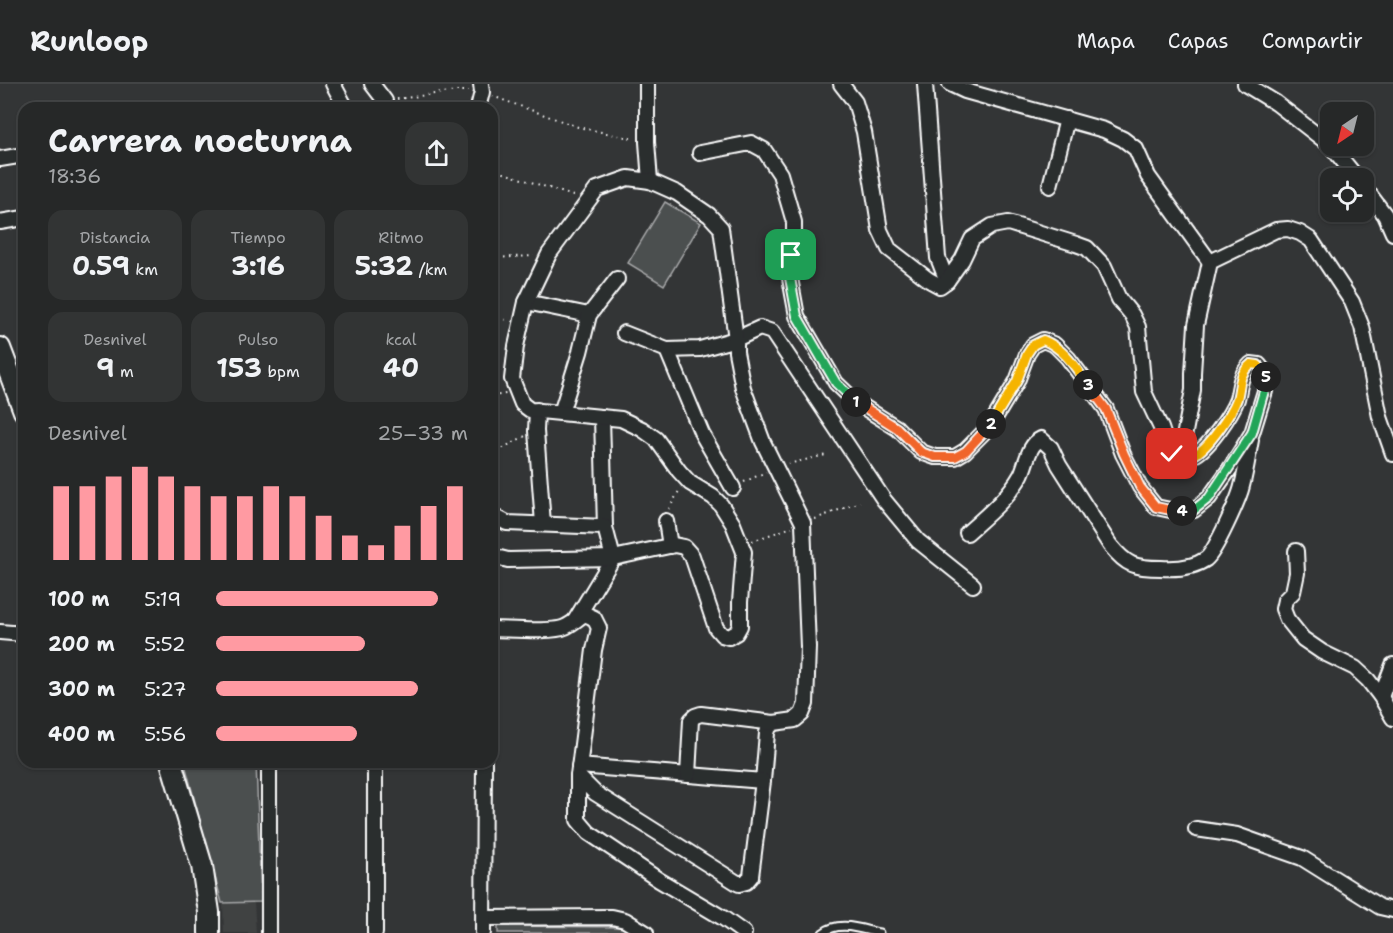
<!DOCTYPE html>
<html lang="es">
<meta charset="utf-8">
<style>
:root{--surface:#262828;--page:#323434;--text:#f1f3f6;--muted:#a4a6a8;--line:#424445;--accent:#ff9aa2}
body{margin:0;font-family:"Shantell Sans",sans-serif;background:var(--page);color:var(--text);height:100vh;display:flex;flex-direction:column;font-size:22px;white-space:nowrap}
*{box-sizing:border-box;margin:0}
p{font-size:20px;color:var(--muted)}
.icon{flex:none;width:33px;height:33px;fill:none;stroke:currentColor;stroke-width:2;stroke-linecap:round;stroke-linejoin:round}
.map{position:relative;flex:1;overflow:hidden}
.sheet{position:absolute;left:18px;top:18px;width:480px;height:666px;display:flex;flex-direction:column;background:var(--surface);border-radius:18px;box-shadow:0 2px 4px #0004,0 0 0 2px var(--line)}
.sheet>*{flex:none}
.needle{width:39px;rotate:215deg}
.tools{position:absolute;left:1320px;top:18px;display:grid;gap:12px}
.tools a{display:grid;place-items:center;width:54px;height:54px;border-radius:12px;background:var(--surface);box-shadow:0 2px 4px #0004,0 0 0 2px var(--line);font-size:30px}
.pin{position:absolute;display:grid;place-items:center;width:51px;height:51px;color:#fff;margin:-26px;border-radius:12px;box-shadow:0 3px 9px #0006}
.km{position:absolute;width:30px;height:30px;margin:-15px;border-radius:50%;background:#222;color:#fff;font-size:16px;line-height:30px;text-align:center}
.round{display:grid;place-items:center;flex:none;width:63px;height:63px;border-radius:18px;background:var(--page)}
.headline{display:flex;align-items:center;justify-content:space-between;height:102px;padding:0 30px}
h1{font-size:33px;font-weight:700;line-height:45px}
.metrics{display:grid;grid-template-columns:repeat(3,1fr);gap:9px;height:102px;padding:6px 30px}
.metrics div{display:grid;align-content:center;border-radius:15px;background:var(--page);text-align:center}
.metrics b{font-size:26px;font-weight:700}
.metrics small{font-size:16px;font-weight:400}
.metrics p{font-size:16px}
.chart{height:168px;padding:12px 30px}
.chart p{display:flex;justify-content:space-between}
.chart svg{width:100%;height:108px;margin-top:6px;stroke:var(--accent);stroke-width:6}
ul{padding:0 30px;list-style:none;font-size:20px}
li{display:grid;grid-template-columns:96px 72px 1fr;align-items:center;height:45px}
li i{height:15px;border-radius:8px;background:var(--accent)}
header{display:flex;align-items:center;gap:36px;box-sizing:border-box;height:84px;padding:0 30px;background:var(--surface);border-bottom:2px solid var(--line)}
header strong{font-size:28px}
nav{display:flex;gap:33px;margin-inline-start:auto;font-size:21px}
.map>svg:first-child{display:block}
</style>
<header>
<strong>Runloop</strong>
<nav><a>Mapa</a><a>Capas</a><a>Compartir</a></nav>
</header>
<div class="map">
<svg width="1393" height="849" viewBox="0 0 1393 849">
<rect width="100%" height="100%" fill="#333536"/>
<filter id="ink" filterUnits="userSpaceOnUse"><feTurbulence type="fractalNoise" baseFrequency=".0167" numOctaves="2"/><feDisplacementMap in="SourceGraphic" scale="12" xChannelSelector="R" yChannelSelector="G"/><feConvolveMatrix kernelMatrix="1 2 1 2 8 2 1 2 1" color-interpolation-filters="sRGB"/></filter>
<g filter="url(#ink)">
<polygon fill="#404243" points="254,818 256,849 224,849 223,819"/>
<g fill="#4c4f50" stroke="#a6a7a8" stroke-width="1.5">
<polygon points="665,118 701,139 664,201 628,179"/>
<polygon points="221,678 256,678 261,818 222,819 186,684 187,680"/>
<polygon points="498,842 624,843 637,849 498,849"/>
</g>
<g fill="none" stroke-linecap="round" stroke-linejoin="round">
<defs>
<path id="lane" d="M823,849C839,836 860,845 879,849"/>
<g id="street">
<polyline points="333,0 346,24"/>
<polyline points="372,0 385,17 384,24"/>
<polyline points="647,0 647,58 650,97"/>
<polyline points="925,0 938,174 947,197"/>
<polyline points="950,0 965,7 1104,46 1123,55 1136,65 1148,92 1210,178"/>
<polyline points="1245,0 1276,19 1330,61"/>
<polyline points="478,24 482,8 481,0"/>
<polyline points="1331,62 1357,94"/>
<path d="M700,69L751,59L764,66L780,90L794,138V155L790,194L797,232L836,299L857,319L897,344L921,368L935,373H955L965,367L990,342L1017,297L1027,270L1033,261L1043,256L1055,261L1068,274L1106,325L1123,370L1140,403L1156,423L1175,427L1194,426L1209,414L1231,383L1252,349L1265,307V289L1259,281L1251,280C1239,292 1241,300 1237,315C1232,329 1208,365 1194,371C1189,373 1184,373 1180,374L1172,370L1167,362L1161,344L1144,308L1138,243L1132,231L1119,215L1104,182L1087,164L1076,160L1008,139L992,142L972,155L962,176L947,197L940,202L929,196L889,165L880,146L864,48L855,18L841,0"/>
<polyline points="0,75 24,71"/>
<polyline points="1050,102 1067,35"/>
<polyline points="1364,103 1385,131 1393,149"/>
<polyline points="0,138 24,134"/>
<polyline points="526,218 589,231"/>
<polyline points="624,249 667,266 700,265 736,255 760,244 772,248 884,416 918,457 973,501"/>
<polyline points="667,266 702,350 733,404"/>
<polyline points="537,326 536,347 543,440"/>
<polyline points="561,329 580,268 589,231 617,195"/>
<polyline points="602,333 605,443"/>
<polyline points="1180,374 1193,306 1193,289 1196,241 1210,178 1276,146 1288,145 1300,149 1311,156 1352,218 1362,243 1380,333 1393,370"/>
<polyline points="492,431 507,439 605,443 613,474 576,535"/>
<polyline points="666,437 670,462"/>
<path d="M967,449C987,431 1008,414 1021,391C1027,379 1028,361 1041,355L1051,364L1059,381L1110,461C1127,482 1135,484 1161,484C1176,485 1193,484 1206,475C1215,468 1239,415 1242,402C1246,387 1248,372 1251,356"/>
<polyline points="1296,467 1297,489 1293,508 1285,516 1283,525 1287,535 1303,555 1322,568 1355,584 1368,596 1381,613 1393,634"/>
<polyline points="492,472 508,476 613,474 674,461 684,463 692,472 716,544 722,551 729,553 736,549 740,542 740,518 744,468 733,440 721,421 713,413 690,399 679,387 656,355 642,345 621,335 530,326 522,320 512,295 516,262 526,218 549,170 597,105 628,94 650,97 677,109 709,131 721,144 736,255 736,268 743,304 763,358 803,439 808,563 806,620 802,630 795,636 774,639 769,643 767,649 763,697 751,792 746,798 739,800 595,709 578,692"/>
<path d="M492,545C508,545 553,549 565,543C572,540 578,534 585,530L594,534L599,544L594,566L578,692V736L589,749L659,796L723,834L744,849"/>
<polyline points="0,548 24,550"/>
<polyline points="1381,613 1393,581"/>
<polyline points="375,678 375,849"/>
<polyline points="579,682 763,697"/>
<polyline points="688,691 691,636 695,632 701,630 774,639"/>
<polyline points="1196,745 1237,751 1302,774 1380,823 1393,826"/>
<polyline points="484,834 612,833 625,836 646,849"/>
<polyline points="269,849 269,678"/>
<polyline points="483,849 484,678"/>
</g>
<g id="secondary">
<polyline points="0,264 24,327"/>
<polyline points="171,678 202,782 209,828 209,849"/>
</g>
</defs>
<use href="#lane" stroke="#fff" stroke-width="11"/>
<use href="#street" stroke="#fff" stroke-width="18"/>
<use href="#secondary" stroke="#fff" stroke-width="24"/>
<g stroke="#fff" stroke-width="2" stroke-dasharray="1.5 4.5" stroke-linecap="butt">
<polyline points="492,12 578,43 635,55"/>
<polyline points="397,15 457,7 469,7"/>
<polyline points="492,85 576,113"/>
<polyline points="492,174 534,172"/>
<polyline points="492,235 509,236"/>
<polyline points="492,312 506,310"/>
<polyline points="492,370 525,352"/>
<polyline points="788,380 826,371"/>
<polyline points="744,398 766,388"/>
<polyline points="669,425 679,407"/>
<polyline points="815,435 860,418"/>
<polyline points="752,457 792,443"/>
</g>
<use href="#lane" stroke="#2a2d2e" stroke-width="7"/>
<use href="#street" stroke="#2a2d2e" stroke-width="14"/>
<use href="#secondary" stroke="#2a2d2e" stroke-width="20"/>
</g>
</g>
<g fill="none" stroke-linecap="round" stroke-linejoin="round" filter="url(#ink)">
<defs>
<polyline id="split-1" points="791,171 790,194 797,232 836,299 856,318"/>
<polyline id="split-2" points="856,318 897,344 921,368 935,373 955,373 966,367 991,340"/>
<path id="split-3" d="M991,340L1017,297L1027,270L1033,261L1043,256C1065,265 1075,283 1088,301"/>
<polyline id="split-4" points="1088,301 1106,325 1124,370 1140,403 1156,423 1175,427 1182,427"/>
<polyline id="split-5" points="1182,427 1194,426 1209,414 1252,349 1264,307 1266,293"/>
<path id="split-6" d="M1172,370L1180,374C1184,373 1190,373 1194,371C1208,365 1232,329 1237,315C1241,300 1238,291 1251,280L1258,281L1266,289V293"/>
</defs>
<use href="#split-1" stroke="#fff" stroke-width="12"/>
<use href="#split-2" stroke="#fff" stroke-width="12"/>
<use href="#split-3" stroke="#fff" stroke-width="12"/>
<use href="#split-4" stroke="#fff" stroke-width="12"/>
<use href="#split-5" stroke="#fff" stroke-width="12"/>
<use href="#split-6" stroke="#fff" stroke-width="12"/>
<use href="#split-1" stroke="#22a559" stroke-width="8"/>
<use href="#split-2" stroke="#f0652b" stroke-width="8"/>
<use href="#split-3" stroke="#f5b400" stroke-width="8"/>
<use href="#split-4" stroke="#f0652b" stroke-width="8"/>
<use href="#split-5" stroke="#22a559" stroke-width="8"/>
<use href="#split-6" stroke="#f5b400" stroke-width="8"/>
</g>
</svg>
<div class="tools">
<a><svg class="needle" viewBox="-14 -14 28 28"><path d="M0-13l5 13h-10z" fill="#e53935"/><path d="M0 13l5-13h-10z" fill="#a4a6a8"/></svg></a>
<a><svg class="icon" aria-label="locate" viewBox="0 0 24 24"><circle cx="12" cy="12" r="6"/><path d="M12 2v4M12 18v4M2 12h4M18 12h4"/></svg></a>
</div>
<div class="pin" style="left:791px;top:171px;background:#1e9e55"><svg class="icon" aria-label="arrive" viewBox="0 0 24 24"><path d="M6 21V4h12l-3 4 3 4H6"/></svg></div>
<div class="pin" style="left:1172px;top:370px;background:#d93025"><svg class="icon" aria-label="check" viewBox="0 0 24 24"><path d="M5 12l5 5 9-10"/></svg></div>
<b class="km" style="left:856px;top:318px">1</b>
<b class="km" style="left:991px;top:340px">2</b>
<b class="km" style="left:1088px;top:301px">3</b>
<b class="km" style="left:1182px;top:427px">4</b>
<b class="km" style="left:1266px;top:293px">5</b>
<section class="sheet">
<div class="headline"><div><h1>Carrera nocturna</h1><p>18:36</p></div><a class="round"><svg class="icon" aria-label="share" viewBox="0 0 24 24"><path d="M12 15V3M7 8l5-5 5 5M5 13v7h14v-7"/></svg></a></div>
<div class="metrics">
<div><p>Distancia</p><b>0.59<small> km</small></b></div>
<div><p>Tiempo</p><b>3:16</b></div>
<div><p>Ritmo</p><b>5:32<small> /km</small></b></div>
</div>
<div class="metrics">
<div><p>Desnivel</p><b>9<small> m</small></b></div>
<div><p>Pulso</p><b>153<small> bpm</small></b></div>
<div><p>kcal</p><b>40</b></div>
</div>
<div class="chart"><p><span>Desnivel</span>25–33 m</p>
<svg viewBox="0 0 160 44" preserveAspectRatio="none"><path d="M5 44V14M15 44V14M25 44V10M35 44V6M45 44V10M55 44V14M65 44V18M75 44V18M85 44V14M95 44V18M105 44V26M115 44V34M125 44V38M135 44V30M145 44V22M155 44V14"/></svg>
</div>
<ul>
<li><b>100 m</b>5:19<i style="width:88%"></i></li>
<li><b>200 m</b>5:52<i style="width:59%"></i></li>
<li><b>300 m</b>5:27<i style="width:80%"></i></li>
<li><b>400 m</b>5:56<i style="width:56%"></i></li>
</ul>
</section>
</div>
